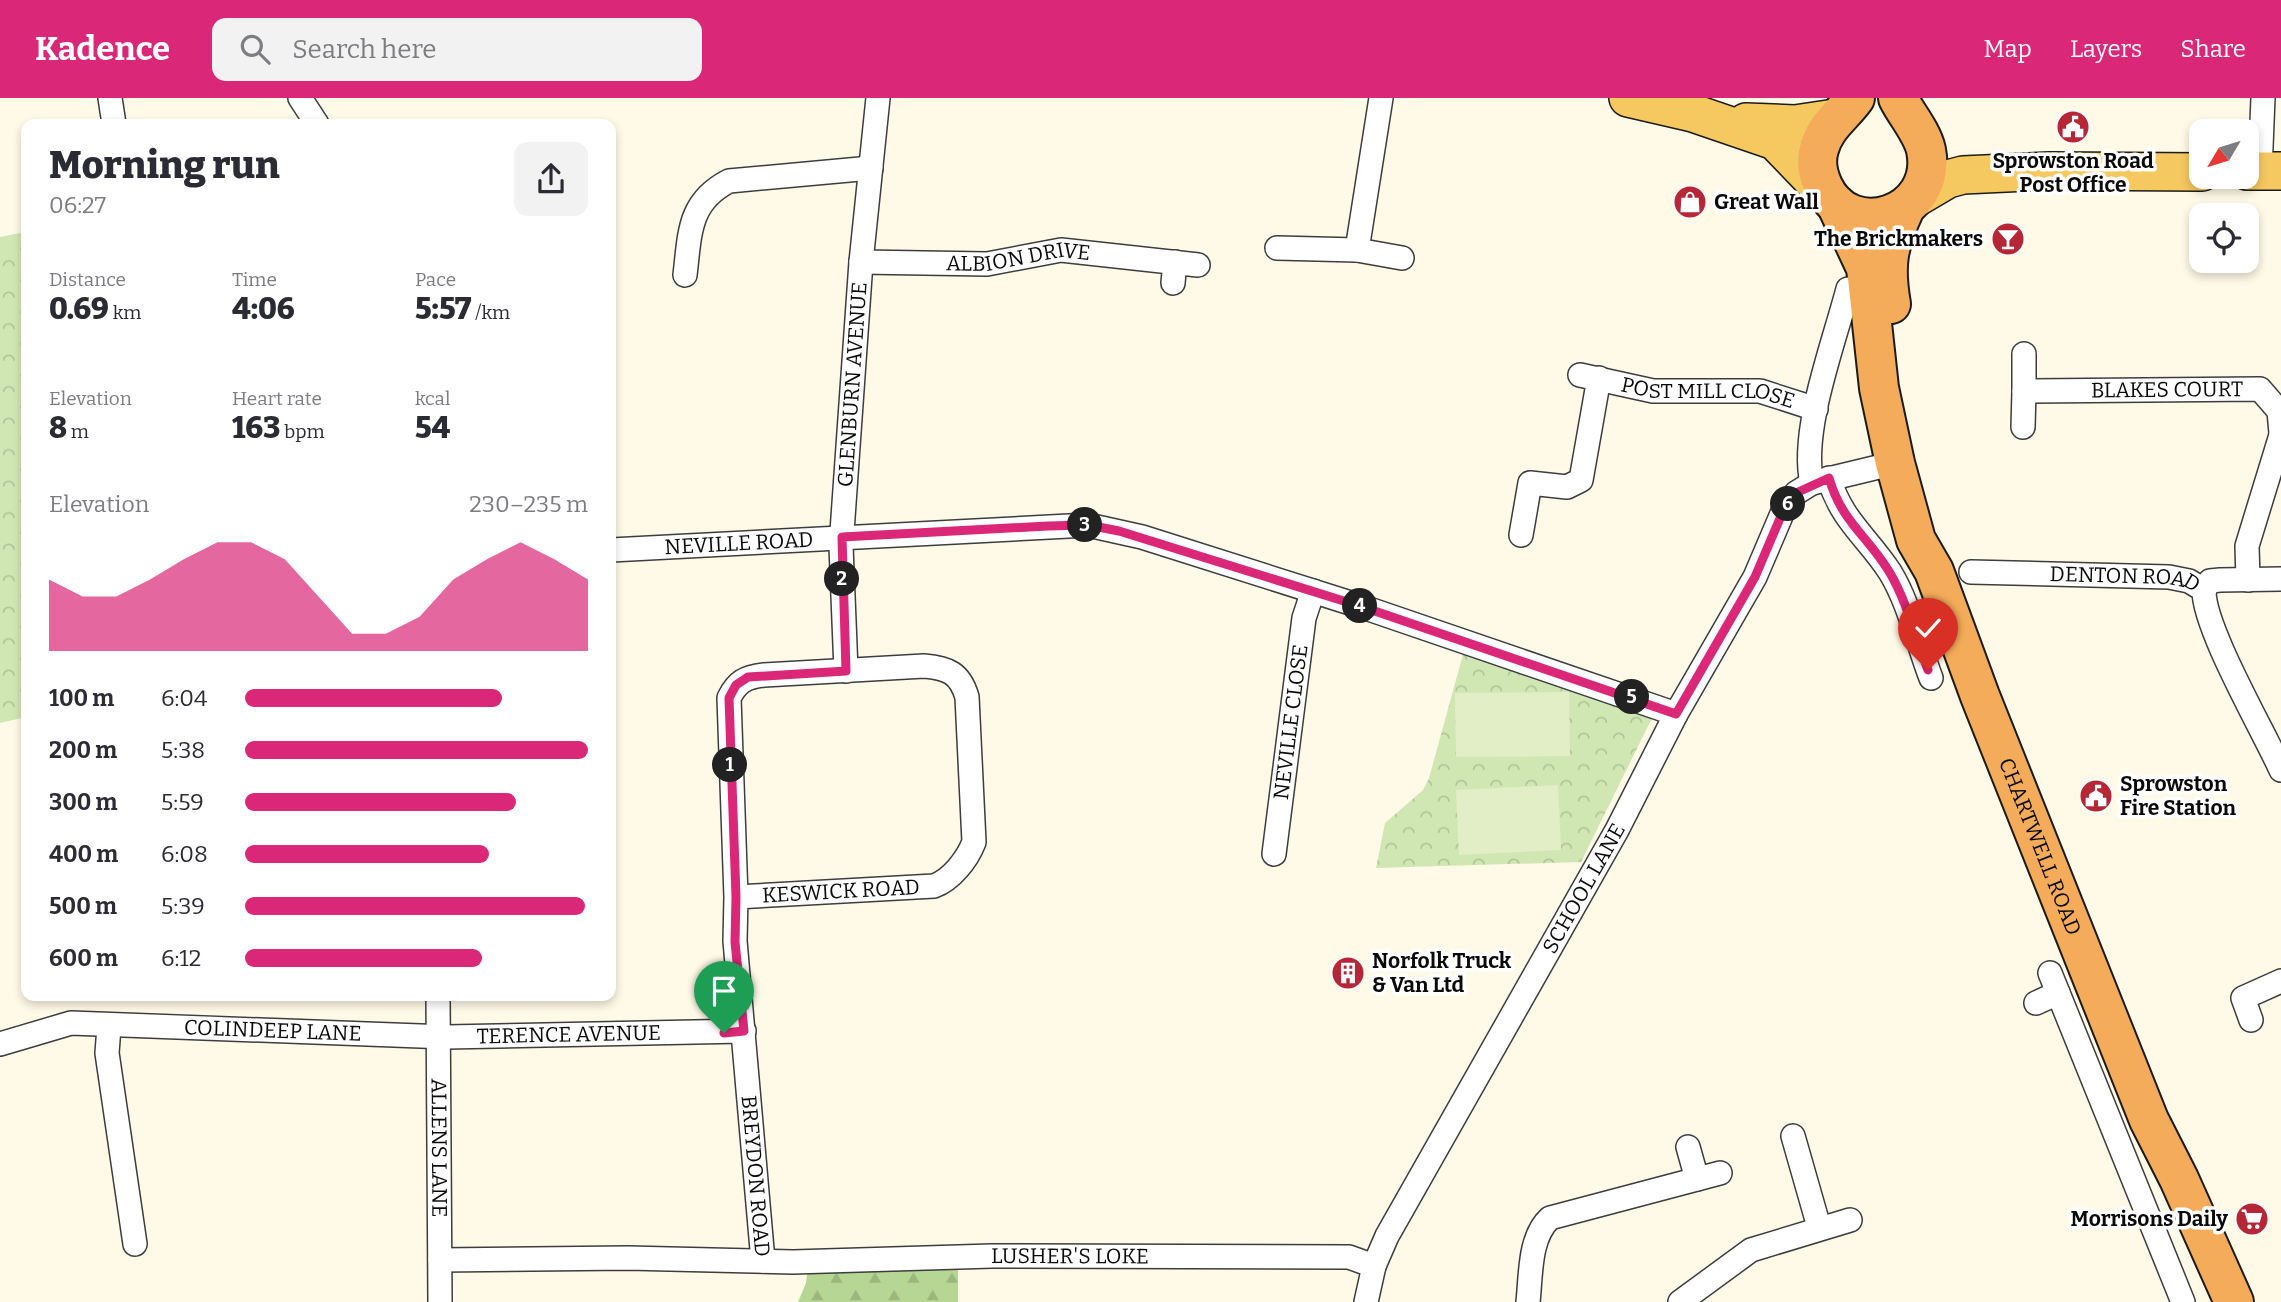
<!DOCTYPE html>
<meta charset="utf-8">
<style>
:root{--surface:#fff;--page:#f2f2f3;--text:#2b2b33;--muted:#7c7c81;--accent:#db2777}
body{margin:0;font-family:Bitter,serif;background:var(--page);color:var(--text);height:100vh;display:flex;flex-direction:column;font-size:26px;white-space:nowrap}
*{box-sizing:border-box;margin:0}
p{font-size:23px;color:var(--muted)}
.icon{flex:none;width:38px;height:38px;fill:none;stroke:currentColor;stroke-width:2;stroke-linecap:round;stroke-linejoin:round}
.map{position:relative;flex:1;overflow:hidden}
.details{position:absolute;left:21px;top:21px;width:595px;height:882px;display:flex;flex-direction:column;background:var(--surface);border-radius:14px;box-shadow:0 4px 10px #0003}
.details>*{flex:none}
.needle{width:46px;rotate:232deg}
.fabs{position:absolute;left:2189px;top:21px;display:grid;gap:14px}
.fabs a{display:grid;place-items:center;width:70px;height:70px;border-radius:14px;background:var(--surface);box-shadow:0 4px 10px #0003;font-size:35px}
.pin{position:absolute;display:grid;place-items:center;width:60px;height:60px;color:#fff;margin:-72px -30px;border-radius:50% 50% 50% 0;rotate:-45deg;box-shadow:0 0 7px #0007}
.pin .icon{rotate:45deg}
.km{position:absolute;width:35px;height:35px;margin:-18px;border-radius:50%;background:#222;color:#fff;font-size:19px;line-height:35px;text-align:center}
.round{display:grid;place-items:center;flex:none;width:74px;height:74px;border-radius:14px;background:var(--page)}
.overview{display:flex;align-items:center;justify-content:space-between;height:119px;padding:0 28px}
h1{font-size:38px;font-weight:800;line-height:52px}
.stats{display:grid;grid-template-columns:repeat(3,1fr);gap:10px;height:119px;padding:7px 28px}
.stats div{display:grid;align-content:center}
.stats b{font-size:30px;font-weight:800}
.stats small{font-size:19px;font-weight:400}
.stats p{font-size:19px}
.chart{height:196px;padding:14px 28px}
.chart p{display:flex;justify-content:space-between}
.chart svg{width:100%;height:126px;margin-top:7px;fill:var(--accent);opacity:.7}
ul{padding:0 28px;list-style:none;font-size:23px}
li{display:grid;grid-template-columns:112px 84px 1fr;align-items:center;height:52px}
li i{height:18px;border-radius:9px;background:var(--accent)}
header{display:flex;align-items:center;gap:42px;box-sizing:border-box;height:98px;padding:0 35px;background:var(--accent);color:#fff}
header strong{font-size:33px}
nav{display:flex;gap:38px;margin-inline-start:auto;font-size:24px}
.search{width:490px;height:63px;background:var(--page);display:flex;align-items:center;gap:18px;box-sizing:border-box;padding:0 24px;border-radius:14px;color:var(--muted);font-size:26px}
.map>svg:first-child{display:block}
</style>
<header>
<strong>Kadence</strong>
<div class="search"><svg class="icon" aria-label="search" viewBox="0 0 24 24"><circle cx="10" cy="10" r="6"/><path d="M15 15l6 6"/></svg>Search here</div>
<nav><a>Map</a><a>Layers</a><a>Share</a></nav>
</header>
<div class="map">
<svg width="2281" height="1204" viewBox="0 0 2281 1204">
<defs>
<pattern id="forest-firs" width="22" height="20" patternUnits="userSpaceOnUse" patternTransform="scale(1.75)"><rect width="22" height="20" fill="#b6d793"/><path d="M5 1l3.5 6h-7zM16 11l3.5 6h-7z" fill="#9bb77d"/></pattern>
<pattern id="park-crowns" width="20" height="18" patternUnits="userSpaceOnUse" patternTransform="scale(1.75)"><rect width="20" height="18" fill="#d1e7b3"/><path d="M2 6a3 3 0 1 1 6 0M12 15a3 3 0 1 1 6 0" fill="none" stroke="#b2c599"/></pattern>
</defs>
<rect width="100%" height="100%" fill="#fff9e7"/>
<polygon fill="url(#forest-firs)" points="958,1164 958,1204 798,1204 806,1185 808,1168"/>
<g fill="url(#park-crowns)">
<polygon points="26,134 26,619 0,625 0,139"/>
<polygon points="1465,549 1657,610 1581,764 1376,770 1385,725 1423,692 1429,680"/>
</g>
<g fill="#e2eec5">
<polygon points="1569,594 1570,658 1456,659 1455,595"/>
<polygon points="1558,687 1561,752 1459,757 1456,692"/>
</g>
<g fill="none" stroke-linecap="round" stroke-linejoin="round">
<defs>
<g id="minor">
<polyline points="110,0 114,26"/>
<polyline points="300,0 317,26"/>
<polyline points="2260,73 2263,0"/>
<polyline points="1277,150 1357,152 1381,0"/>
<polyline points="1357,152 1402,160"/>
<path id="s1" d="M861,164L987,166L1061,152L1198,167"/>
<path d="M685,177C690,136 688,104 729,83L871,70"/>
<polyline points="1173,185 1175,164"/>
<path id="s2" d="M2024,256V293L2260,291L2279,313L2281,335"/>
<path id="s3" d="M1580,277L1653,293H1760L1816,311"/>
<polyline points="2023,329 2024,293"/>
<path d="M1829,380C1841,422 1868,440 1890,474C1909,505 1918,546 1931,580"/>
<path d="M1812,385C1800,333 1834,245 1848,191"/>
<polyline points="1521,437 1530,385 1567,389 1581,382 1599,280"/>
<path id="s4" d="M611,452L1088,427L1142,439L1363,509L1676,616"/>
<path id="s5" d="M1971,474L2169,479L2189,483L2204,492C2203,529 2263,632 2281,672"/>
<polyline points="2248,482 2247,448 2281,337"/>
<polyline points="2204,492 2210,483 2220,482 2281,481"/>
<path id="s6" d="M846,573L841,448L861,164L878,0"/>
<path id="s7" d="M1274,756L1304,520L1313,493"/>
<path id="s8" d="M736,799L934,788C951,782 967,762 974,744L967,599C960,575 948,570 924,568L764,577C745,579 737,584 729,600L736,799L735,843L763,1163"/>
<polyline points="2050,875 2183,1204"/>
<path id="s9" d="M438,898L440,1204"/>
<polyline points="2036,905 2058,895"/>
<polyline points="2251,922 2243,900 2281,883"/>
<polyline points="109,929 107,955 135,1146"/>
<path id="s10" d="M0,946L71,925L447,939L744,933"/>
<polyline points="1793,1038 1819,1129"/>
<polyline points="1688,1049 1697,1081"/>
<path id="s11" d="M440,1162L628,1160L793,1164L992,1158L1349,1159L1374,1168"/>
<path id="s12" d="M1366,1204L1374,1168L1387,1138L1617,732L1676,616L1755,479L1784,411L1796,395L1812,385L1895,365"/>
<path d="M1528,1204C1531,1177 1529,1139 1550,1120L1720,1075"/>
<polyline points="1680,1204 1751,1152 1850,1122"/>
</g>
<g id="primary">
<polyline points="1628,0 1693,15 1775,43 1828,98"/>
<polyline points="1746,24 1795,26 1835,20"/>
<polyline points="2247,73 2281,73"/>
<polyline points="1914,101 1948,81 1963,77 2050,73 2202,74"/>
</g>
<g id="trunk">
<path d="M1855,0C1842,18 1825,28 1819,51C1815,64 1818,77 1823,88C1850,147 1939,117 1926,52C1922,34 1906,16 1898,0"/>
<path id="s13" d="M1836,106L1866,170L1879,290L1895,365L1916,442L1934,473L1980,598L2149,1022L2179,1081L2234,1204"/>
<path d="M1891,206C1884,166 1888,147 1905,110"/>
</g>
</defs>
<use href="#minor" stroke="#3d3d3d" stroke-width="26"/>
<use href="#primary" stroke="#1b1b1b" stroke-width="40"/>
<use href="#trunk" stroke="#1b1b1b" stroke-width="42"/>
<use href="#minor" stroke="#fff" stroke-width="23"/>
<use href="#primary" stroke="#f6c860" stroke-width="37"/>
<use href="#trunk" stroke="#f4ac5a" stroke-width="38"/>
</g>
<g fill="none" stroke-linecap="round" stroke-linejoin="round">
<defs>
<path id="route" d="M724,935L744,933L735,844L736,799L729,600L736,587L748,579L846,573L842,439L1048,428L1088,427L1119,433L1363,509L1676,616L1755,479L1784,411L1796,395L1829,380C1842,425 1869,439 1890,475C1907,504 1916,541 1928,572"/>
</defs>
<use href="#route" stroke="#fff" stroke-width="14"/>
<use href="#route" stroke="#db2777" stroke-width="9"/>
</g>
<defs>
<symbol id="civic-disc" viewBox="-11 -11 22 22"><circle r="9.5" fill="#b52736" stroke="#fff"/><path d="M-.6-6.5H3V-4.5H.6V-3L4-1V1h2V6H-6V1h2V-1L-.6-3ZM-1.2 2.5V6h2.4V2.5Z" fill="#fff"/></symbol>
<symbol id="shop-disc" viewBox="-11 -11 22 22"><circle r="9.5" fill="#b52736" stroke="#fff"/><path d="M-5-2.5h2.3a2.7 3.5 0 0 1 5.4 0H5L5.5 6h-11ZM-1.5-2.5h3a1.5 2.3 0 0 0-3 0Z" fill="#fff"/></symbol>
<symbol id="bar-disc" viewBox="-11 -11 22 22"><circle r="9.5" fill="#b52736" stroke="#fff"/><path d="M-6-5H6L.8 .8V4.5H3.5V6h-7V4.5H-.8V.8Z" fill="#fff"/></symbol>
<symbol id="building-disc" viewBox="-11 -11 22 22"><circle r="9.5" fill="#b52736" stroke="#fff"/><path d="M-4-6H4V6H1V3H-1V6H-4ZM-2.5-4.3h1.7v1.8h-1.7ZM.8-4.3h1.7v1.8H.8ZM-2.5-1h1.7V.8h-1.7ZM.8-1h1.7V.8H.8Z" fill="#fff"/></symbol>
<symbol id="supermarket-disc" viewBox="-11 -11 22 22"><circle r="9.5" fill="#b52736" stroke="#fff"/><path d="M-6-5.5h2.5l.6 2H6L4.5 2H-2.5L-4.4-4H-6ZM-1.5 3.2a1.3 1.3 0 1 0 .1 0ZM3 3.2a1.3 1.3 0 1 0 .1 0Z" fill="#fff"/></symbol>
</defs>
<g fill-rule="evenodd">
<use href="#civic-disc" x="2054" y="10" width="38" height="38"/>
<use href="#shop-disc" x="1671" y="85" width="38" height="38"/>
<use href="#bar-disc" x="1989" y="122" width="38" height="38"/>
<use href="#civic-disc" x="2077" y="679" width="38" height="38"/>
<use href="#building-disc" x="1329" y="856" width="38" height="38"/>
<use href="#supermarket-disc" x="2233" y="1102" width="38" height="38"/>
</g>
<g text-anchor="middle" stroke-width="7" stroke-linejoin="round" paint-order="stroke">
<g font-size="21" font-weight="bold" fill="#0a0a0a" stroke="#fff" text-anchor="start">
<text x="2073" y="70" text-anchor="middle">Sprowston Road<tspan x="2073" dy="24">Post Office</tspan></text>
<text x="1714" y="111">Great Wall</text>
<text x="1983" y="148" text-anchor="end">The Brickmakers</text>
<text x="2120" y="693">Sprowston<tspan x="2120" dy="24">Fire Station</tspan></text>
<text x="1372" y="870">Norfolk Truck<tspan x="1372" dy="24">&amp; Van Ltd</tspan></text>
<text x="2228" y="1128" text-anchor="end">Morrisons Daily</text>
</g>
<g font-size="21" fill="#0a0a0a" stroke="#fff">
<text dy="7" stroke="none"><textPath href="#s1" startOffset="158">ALBION DRIVE</textPath></text>
<text dy="7" stroke="none"><textPath href="#s6" startOffset="287">GLENBURN AVENUE</textPath></text>
<text dy="7" stroke="none"><textPath href="#s2" startOffset="180">BLAKES COURT</textPath></text>
<text dy="7" stroke="none"><textPath href="#s3" startOffset="130">POST MILL CLOSE</textPath></text>
<text dy="7" stroke="none"><textPath href="#s4" startOffset="128">NEVILLE ROAD</textPath></text>
<text dy="7" stroke="none"><textPath href="#s5" startOffset="154">DENTON ROAD</textPath></text>
<text dy="7" stroke="none"><textPath href="#s7" startOffset="133">NEVILLE CLOSE</textPath></text>
<text dy="7" stroke="none"><textPath href="#s13" startOffset="679">CHARTWELL ROAD</textPath></text>
<text dy="7" stroke="none"><textPath href="#s12" startOffset="469">SCHOOL LANE</textPath></text>
<text dy="7" stroke="none"><textPath href="#s8" startOffset="105">KESWICK ROAD</textPath></text>
<text dy="7" stroke="none"><textPath href="#s10" startOffset="276">COLINDEEP LANE</textPath></text>
<text dy="7" stroke="none"><textPath href="#s10" startOffset="572">TERENCE AVENUE</textPath></text>
<text dy="7" stroke="none"><textPath href="#s9" startOffset="152">ALLENS LANE</textPath></text>
<text dy="7" stroke="none"><textPath href="#s8" startOffset="1146">BREYDON ROAD</textPath></text>
<text dy="7" stroke="none"><textPath href="#s11" startOffset="630">LUSHER'S LOKE</textPath></text>
</g>
</g>
</svg>
<div class="fabs">
<a><svg class="needle" viewBox="-14 -14 28 28"><path d="M0-13l5 13h-10z" fill="#e53935"/><path d="M0 13l5-13h-10z" fill="#7c7c81"/></svg></a>
<a><svg class="icon" aria-label="locate" viewBox="0 0 24 24"><circle cx="12" cy="12" r="6"/><path d="M12 2v4M12 18v4M2 12h4M18 12h4"/></svg></a>
</div>
<div class="pin" style="left:724px;top:935px;background:#1e9e55"><svg class="icon" aria-label="arrive" viewBox="0 0 24 24"><path d="M6 21V4h12l-3 4 3 4H6"/></svg></div>
<div class="pin" style="left:1928px;top:572px;background:#d93025"><svg class="icon" aria-label="check" viewBox="0 0 24 24"><path d="M5 12l5 5 9-10"/></svg></div>
<b class="km" style="left:730px;top:667px">1</b>
<b class="km" style="left:842px;top:481px">2</b>
<b class="km" style="left:1085px;top:427px">3</b>
<b class="km" style="left:1360px;top:508px">4</b>
<b class="km" style="left:1632px;top:599px">5</b>
<b class="km" style="left:1788px;top:406px">6</b>
<section class="details">
<div class="overview"><div><h1>Morning run</h1><p>06:27</p></div><a class="round"><svg class="icon" aria-label="share" viewBox="0 0 24 24"><path d="M12 15V3M7 8l5-5 5 5M5 13v7h14v-7"/></svg></a></div>
<div class="stats">
<div><p>Distance</p><b>0.69<small> km</small></b></div>
<div><p>Time</p><b>4:06</b></div>
<div><p>Pace</p><b>5:57<small> /km</small></b></div>
</div>
<div class="stats">
<div><p>Elevation</p><b>8<small> m</small></b></div>
<div><p>Heart rate</p><b>163<small> bpm</small></b></div>
<div><p>kcal</p><b>54</b></div>
</div>
<div class="chart"><p><span>Elevation</span>230–235 m</p>
<svg viewBox="0 0 160 44" preserveAspectRatio="none"><path d="M0 44V19L10 25L20 25L30 19L40 12L50 6L60 6L70 12L80 25L90 38L100 38L110 32L120 19L130 12L140 6L150 12L160 19V44z"/></svg>
</div>
<ul>
<li><b>100 m</b>6:04<i style="width:75%"></i></li>
<li><b>200 m</b>5:38<i style="width:100%"></i></li>
<li><b>300 m</b>5:59<i style="width:79%"></i></li>
<li><b>400 m</b>6:08<i style="width:71%"></i></li>
<li><b>500 m</b>5:39<i style="width:99%"></i></li>
<li><b>600 m</b>6:12<i style="width:69%"></i></li>
</ul>
</section>
</div>
